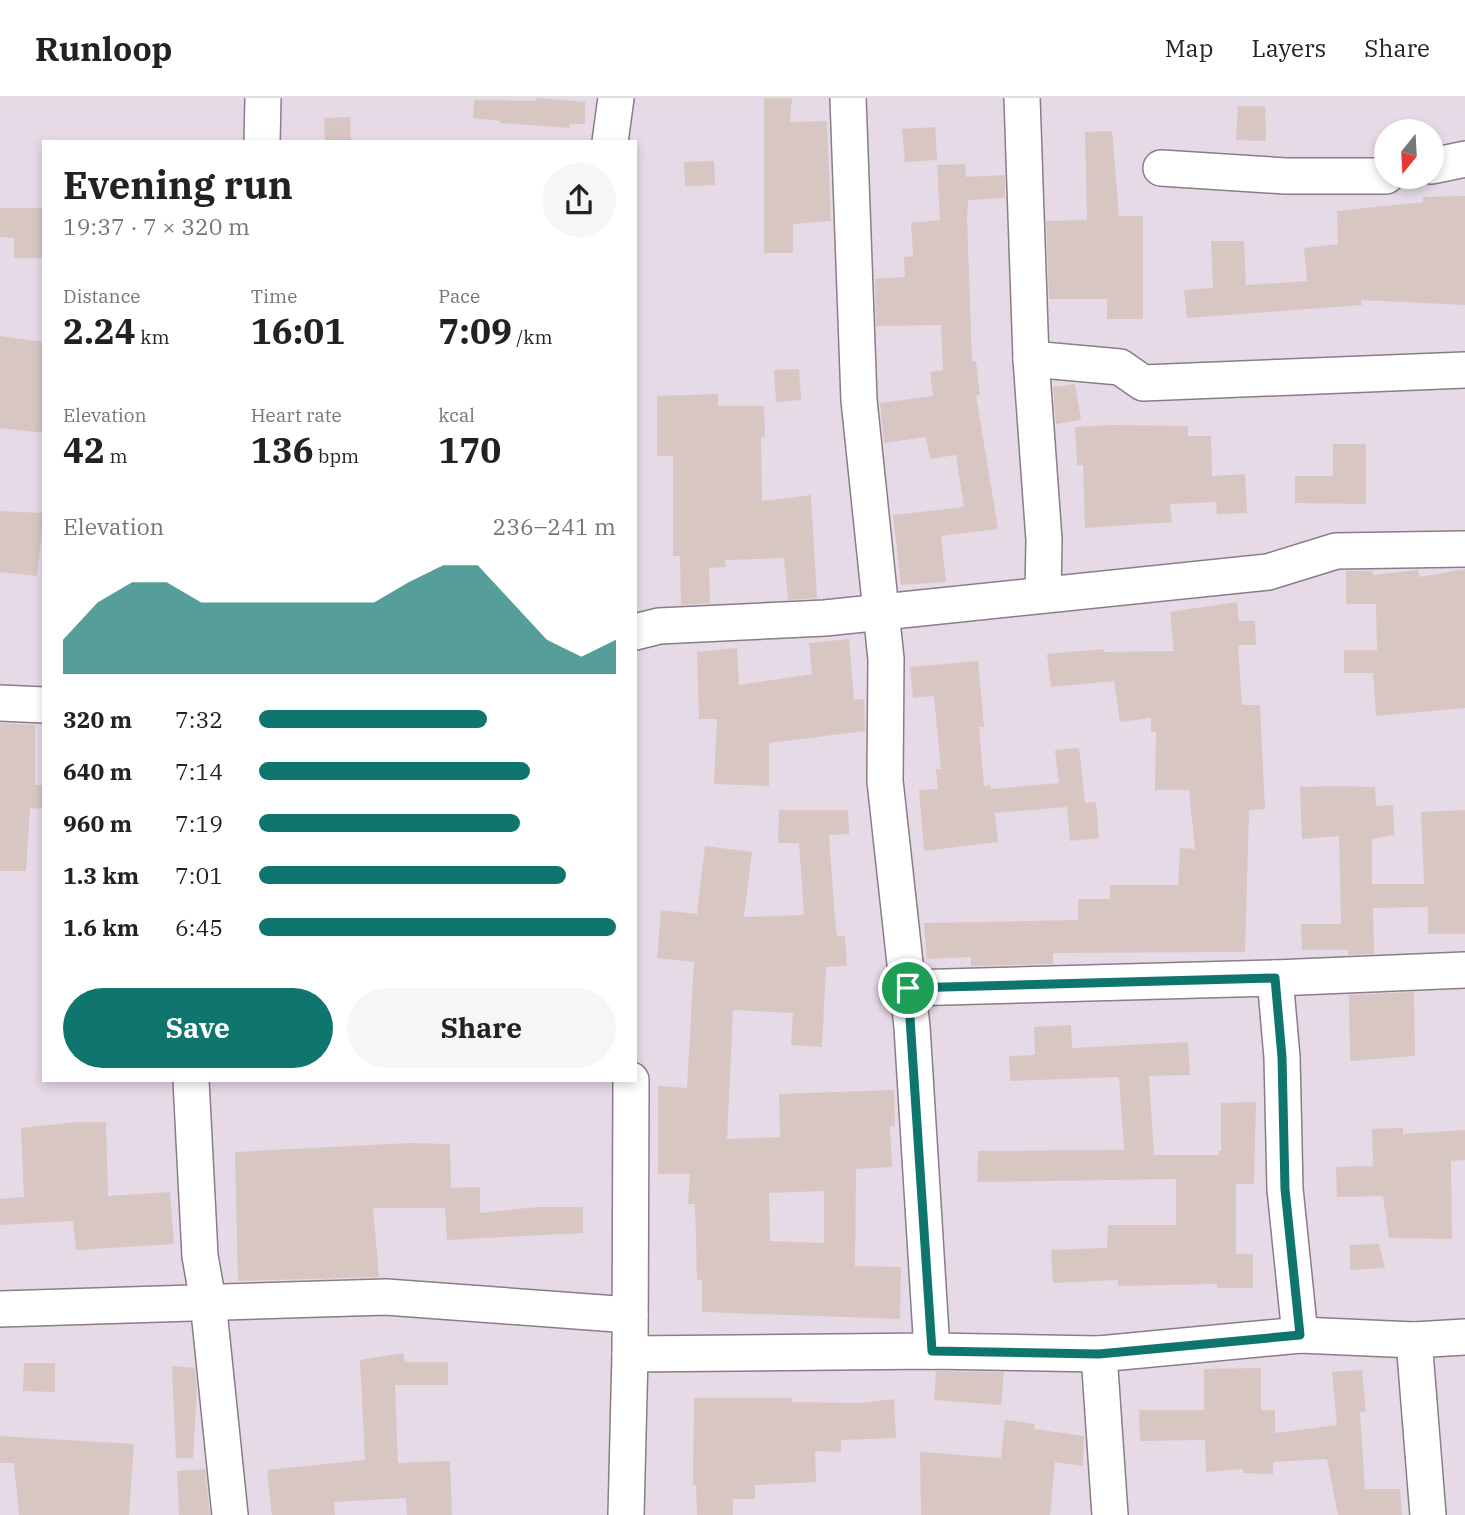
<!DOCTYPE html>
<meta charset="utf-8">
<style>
:root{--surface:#fff;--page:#f6f6f6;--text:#222;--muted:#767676;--line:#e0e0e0;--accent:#0f766e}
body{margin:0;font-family:"IBM Plex Serif",serif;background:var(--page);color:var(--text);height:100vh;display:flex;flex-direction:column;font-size:26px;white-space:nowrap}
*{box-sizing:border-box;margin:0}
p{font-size:23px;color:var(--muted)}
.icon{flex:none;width:38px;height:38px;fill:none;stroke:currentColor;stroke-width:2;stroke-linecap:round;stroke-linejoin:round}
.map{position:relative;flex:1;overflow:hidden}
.panel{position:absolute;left:42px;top:42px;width:595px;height:942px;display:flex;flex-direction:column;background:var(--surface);border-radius:0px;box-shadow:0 4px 10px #0003}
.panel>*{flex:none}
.needle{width:46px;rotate:198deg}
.fabs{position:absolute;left:1374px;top:21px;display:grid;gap:14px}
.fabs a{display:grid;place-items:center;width:70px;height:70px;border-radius:50%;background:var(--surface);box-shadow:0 4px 10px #0003;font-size:35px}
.pin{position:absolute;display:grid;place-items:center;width:60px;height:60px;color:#fff;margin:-30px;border:4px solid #fff;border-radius:50%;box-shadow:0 2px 7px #0007}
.round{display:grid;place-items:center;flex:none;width:74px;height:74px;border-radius:37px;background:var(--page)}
.headline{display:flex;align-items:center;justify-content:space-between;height:119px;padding:0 21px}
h1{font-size:38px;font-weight:700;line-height:52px}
.metrics{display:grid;grid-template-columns:repeat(3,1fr);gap:10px;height:119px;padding:7px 21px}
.metrics div{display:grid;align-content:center}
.metrics b{font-size:35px;font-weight:700}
.metrics small{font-size:19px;font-weight:400}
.metrics p{font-size:19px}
.chart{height:196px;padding:14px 21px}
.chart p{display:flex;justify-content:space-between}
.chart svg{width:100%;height:126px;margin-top:7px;fill:var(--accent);opacity:.7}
.cta{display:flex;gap:14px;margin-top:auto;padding:14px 21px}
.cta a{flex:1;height:80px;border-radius:42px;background:var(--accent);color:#fff;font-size:28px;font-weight:700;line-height:80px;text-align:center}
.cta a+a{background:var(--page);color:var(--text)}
ul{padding:0 21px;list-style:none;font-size:23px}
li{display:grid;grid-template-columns:112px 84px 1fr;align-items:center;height:52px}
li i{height:18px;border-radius:9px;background:var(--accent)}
header{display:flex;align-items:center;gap:42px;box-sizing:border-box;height:98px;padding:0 35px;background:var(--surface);border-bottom:2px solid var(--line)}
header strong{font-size:33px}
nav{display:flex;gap:38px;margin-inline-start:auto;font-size:24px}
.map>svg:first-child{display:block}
</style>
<header>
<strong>Runloop</strong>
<nav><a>Map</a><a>Layers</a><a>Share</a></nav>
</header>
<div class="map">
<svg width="1465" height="1417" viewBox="0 0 1465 1417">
<rect width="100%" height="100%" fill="#e6dae7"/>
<g fill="#d8c6c3" fill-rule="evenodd">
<polygon points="537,0 585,4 585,26 570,26 569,30 500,25 500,23 473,20 474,2 536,3"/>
<polygon points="764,0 792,0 790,24 827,23 831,123 793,126 793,155 764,155"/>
<polygon points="1238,8 1265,8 1266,43 1236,42"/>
<polygon points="350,19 351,44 325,44 324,20"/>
<polygon points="935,29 937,62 905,64 902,31"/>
<polygon points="1112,33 1119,118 1143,118 1143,221 1107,221 1107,201 1049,201 1046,123 1087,122 1085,34"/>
<polygon points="714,63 715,87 685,88 684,64"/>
<polygon points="965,66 966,79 1005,77 1005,100 968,102 967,119 972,263 976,263 980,297 976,297 998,431 941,438 946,484 901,487 893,417 964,409 956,357 930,361 926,339 884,345 880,305 933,298 930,274 943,272 941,227 876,228 875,181 905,179 904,159 913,158 911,125 940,122 937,67"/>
<polygon points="1465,98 1465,207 1361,202 1362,207 1187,220 1184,192 1213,190 1211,143 1244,143 1246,187 1307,183 1304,150 1338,146 1337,113 1423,104 1423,99"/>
<polygon points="0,110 44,110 44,160 14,160 14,140 0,139"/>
<polygon points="0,238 44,244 44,335 0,330"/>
<polygon points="799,271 801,302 776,304 774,272"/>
<polygon points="1075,286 1081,322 1056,326 1053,289"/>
<polygon points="718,296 718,308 764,308 765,339 761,339 762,403 811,397 817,500 788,502 784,460 725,462 726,469 709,470 710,505 681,507 680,458 673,458 673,358 657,358 657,298"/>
<polygon points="1113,327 1188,328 1188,338 1211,338 1212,378 1245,376 1247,415 1217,416 1216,404 1170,406 1172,424 1085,430 1083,367 1077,367 1075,329"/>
<polygon points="1333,346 1366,346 1366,406 1295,405 1295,378 1333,378"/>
<polygon points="0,413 44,415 37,478 0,474"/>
<polygon points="1465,471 1465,610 1376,618 1373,575 1344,575 1344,552 1377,552 1376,506 1346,506 1346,473 1373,473 1373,477 1418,472 1420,479"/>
<polygon points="1237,504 1239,523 1255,523 1256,547 1238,547 1242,607 1260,607 1265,711 1249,712 1245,854 1053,855 1053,866 971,868 971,859 927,861 924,825 1078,822 1078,801 1110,801 1110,787 1178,787 1180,750 1195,751 1189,692 1155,692 1156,634 1151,634 1151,620 1120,624 1114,583 1051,589 1047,556 1104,551 1104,554 1174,553 1170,514"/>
<polygon points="849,541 854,602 864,601 865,633 769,645 769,688 714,686 717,621 699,621 697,554 737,550 739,587 812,576 809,545"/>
<polygon points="978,563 984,629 979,629 984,688 990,687 991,691 1059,685 1055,652 1079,650 1085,705 1096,704 1099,740 1070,743 1067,709 995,715 998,744 924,753 919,692 938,691 936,671 941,671 934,598 913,600 910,569"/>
<polygon points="0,625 35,627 35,687 44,687 44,711 30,710 26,773 0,773"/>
<polygon points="1336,688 1375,689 1376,708 1393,707 1394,737 1372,741 1372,786 1424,786 1421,714 1465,712 1465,836 1428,836 1428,809 1373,810 1374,856 1348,857 1348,852 1302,852 1301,826 1341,826 1339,738 1302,741 1300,689"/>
<path d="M779,712H848L849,736L829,737L835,823L837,838H845L847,868L826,869L822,949L791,947L793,915L733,912L727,1041L780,1039L779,996L894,992L895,1028H890L892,1069L856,1071L855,1168L901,1169L900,1221L702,1214V1182H697L695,1106H688L690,1076H658V988L687,990L694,864L657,860L661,812L697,816L705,748L752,754L744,819L804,817L799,745H778ZM824,1093V1145L770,1143L769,1095Z"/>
<polygon points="1414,894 1415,958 1350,963 1349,897"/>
<polygon points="1071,927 1072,950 1188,944 1190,977 1149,978 1154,1057 1219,1057 1218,1053 1221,1053 1221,1005 1256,1004 1254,1086 1236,1086 1236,1156 1253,1156 1253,1190 1217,1190 1217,1186 1118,1188 1118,1182 1053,1185 1051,1152 1107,1150 1108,1127 1176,1127 1176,1081 977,1084 978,1053 1124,1052 1119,979 1010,983 1009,958 1035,957 1034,929"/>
<polygon points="77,1024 106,1024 108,1098 170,1094 174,1146 76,1152 73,1123 0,1127 0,1101 24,1099 21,1030"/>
<polygon points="1403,1030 1403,1036 1465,1032 1465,1062 1451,1063 1452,1141 1389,1140 1383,1098 1337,1099 1336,1069 1373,1068 1372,1031"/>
<polygon points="409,1045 450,1046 451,1090 480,1089 480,1115 537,1109 583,1109 583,1135 447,1142 445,1110 373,1110 379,1179 238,1183 235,1054"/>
<polygon points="1379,1146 1385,1170 1350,1172 1350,1147"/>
<polygon points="403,1255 405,1264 448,1264 448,1287 395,1287 398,1365 450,1363 452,1417 407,1417 406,1400 334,1404 335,1417 272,1417 267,1372 365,1362 360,1262"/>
<polygon points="24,1265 55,1265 55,1294 23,1293"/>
<polygon points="172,1268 195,1270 197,1291 193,1360 176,1360"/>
<polygon points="1261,1270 1261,1312 1275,1312 1275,1335 1337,1327 1332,1274 1362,1272 1366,1314 1360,1314 1365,1391 1400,1391 1402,1417 1338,1417 1327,1361 1273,1364 1273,1376 1243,1375 1243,1371 1206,1374 1205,1342 1140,1343 1139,1312 1204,1312 1204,1271"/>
<polygon points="936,1273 1004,1274 1001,1307 934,1302"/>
<polygon points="694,1300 792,1300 792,1304 859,1305 894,1301 896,1340 841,1342 841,1354 815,1353 816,1384 755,1387 755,1401 733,1401 733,1417 697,1417 696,1387 693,1387"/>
<polygon points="1005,1322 1035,1326 1034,1331 1084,1338 1083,1368 1055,1364 1050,1417 921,1417 920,1354 1001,1360"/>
<polygon points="0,1338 134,1346 129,1417 19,1417 14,1365 0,1365"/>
<polygon points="205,1371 210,1417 179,1417 177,1373"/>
</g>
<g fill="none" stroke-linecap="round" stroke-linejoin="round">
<defs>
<g id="street">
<polyline points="848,0 859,302 886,561 885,683 912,929 932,1253"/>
<polyline points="1022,0 1031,261 1044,442 1043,497"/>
<polyline points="262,44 263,0"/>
<polyline points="610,44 616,0"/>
<polyline points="1432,68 1465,61"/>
<polyline points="1161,70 1286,78 1386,78"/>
<polyline points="1031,261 1120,269 1143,285 1465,272"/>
<polyline points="635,534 659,528 825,520 1268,474 1336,453 1464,451"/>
<polyline points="0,605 44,607"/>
<polyline points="1275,880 1465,872"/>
<polyline points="908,890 1275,880 1282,959 1285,1091 1300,1237"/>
<polyline points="191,982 200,1158 208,1203 230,1417"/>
<polyline points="0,1211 386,1199 630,1217"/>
<polyline points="630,1256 932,1253 1099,1256 1300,1237 1414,1242"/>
<polyline points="1099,1256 1110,1417"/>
<polyline points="626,1417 630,1256 631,982"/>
<polyline points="1428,1417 1414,1242 1465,1239"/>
</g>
</defs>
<use href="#street" stroke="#887d88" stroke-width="38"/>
<use href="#street" stroke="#fff" stroke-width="35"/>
</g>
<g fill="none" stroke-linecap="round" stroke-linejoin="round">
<defs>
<polygon id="route" points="1275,880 1282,959 1285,1091 1300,1237 1099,1256 932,1253 908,890"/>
</defs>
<use href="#route" stroke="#fff" stroke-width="14"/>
<use href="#route" stroke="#0f766e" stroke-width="9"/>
</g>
</svg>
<div class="fabs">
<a><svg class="needle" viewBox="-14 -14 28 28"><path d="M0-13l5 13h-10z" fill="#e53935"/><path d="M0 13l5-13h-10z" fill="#767676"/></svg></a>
</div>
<div class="pin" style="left:908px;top:890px;background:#1e9e55"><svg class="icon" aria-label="arrive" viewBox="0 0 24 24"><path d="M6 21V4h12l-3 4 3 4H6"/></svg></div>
<section class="panel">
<div class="headline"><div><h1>Evening run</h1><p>19:37 · 7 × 320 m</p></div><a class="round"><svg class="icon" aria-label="share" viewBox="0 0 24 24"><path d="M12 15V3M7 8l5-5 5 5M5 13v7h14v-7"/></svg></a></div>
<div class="metrics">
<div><p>Distance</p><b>2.24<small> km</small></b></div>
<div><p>Time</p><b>16:01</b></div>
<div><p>Pace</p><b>7:09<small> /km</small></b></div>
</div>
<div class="metrics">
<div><p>Elevation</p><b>42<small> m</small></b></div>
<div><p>Heart rate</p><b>136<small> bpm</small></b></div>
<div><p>kcal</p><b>170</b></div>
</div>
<div class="chart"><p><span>Elevation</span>236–241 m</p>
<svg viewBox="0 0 160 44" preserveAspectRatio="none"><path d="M0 44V32L10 19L20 12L30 12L40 19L50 19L60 19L70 19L80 19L90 19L100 12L110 6L120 6L130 19L140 32L150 38L160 32V44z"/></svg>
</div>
<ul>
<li><b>320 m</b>7:32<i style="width:64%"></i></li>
<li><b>640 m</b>7:14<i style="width:76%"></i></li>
<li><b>960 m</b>7:19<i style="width:73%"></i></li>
<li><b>1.3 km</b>7:01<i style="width:86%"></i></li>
<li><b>1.6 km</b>6:45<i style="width:100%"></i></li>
</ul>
<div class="cta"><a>Save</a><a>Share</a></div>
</section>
</div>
